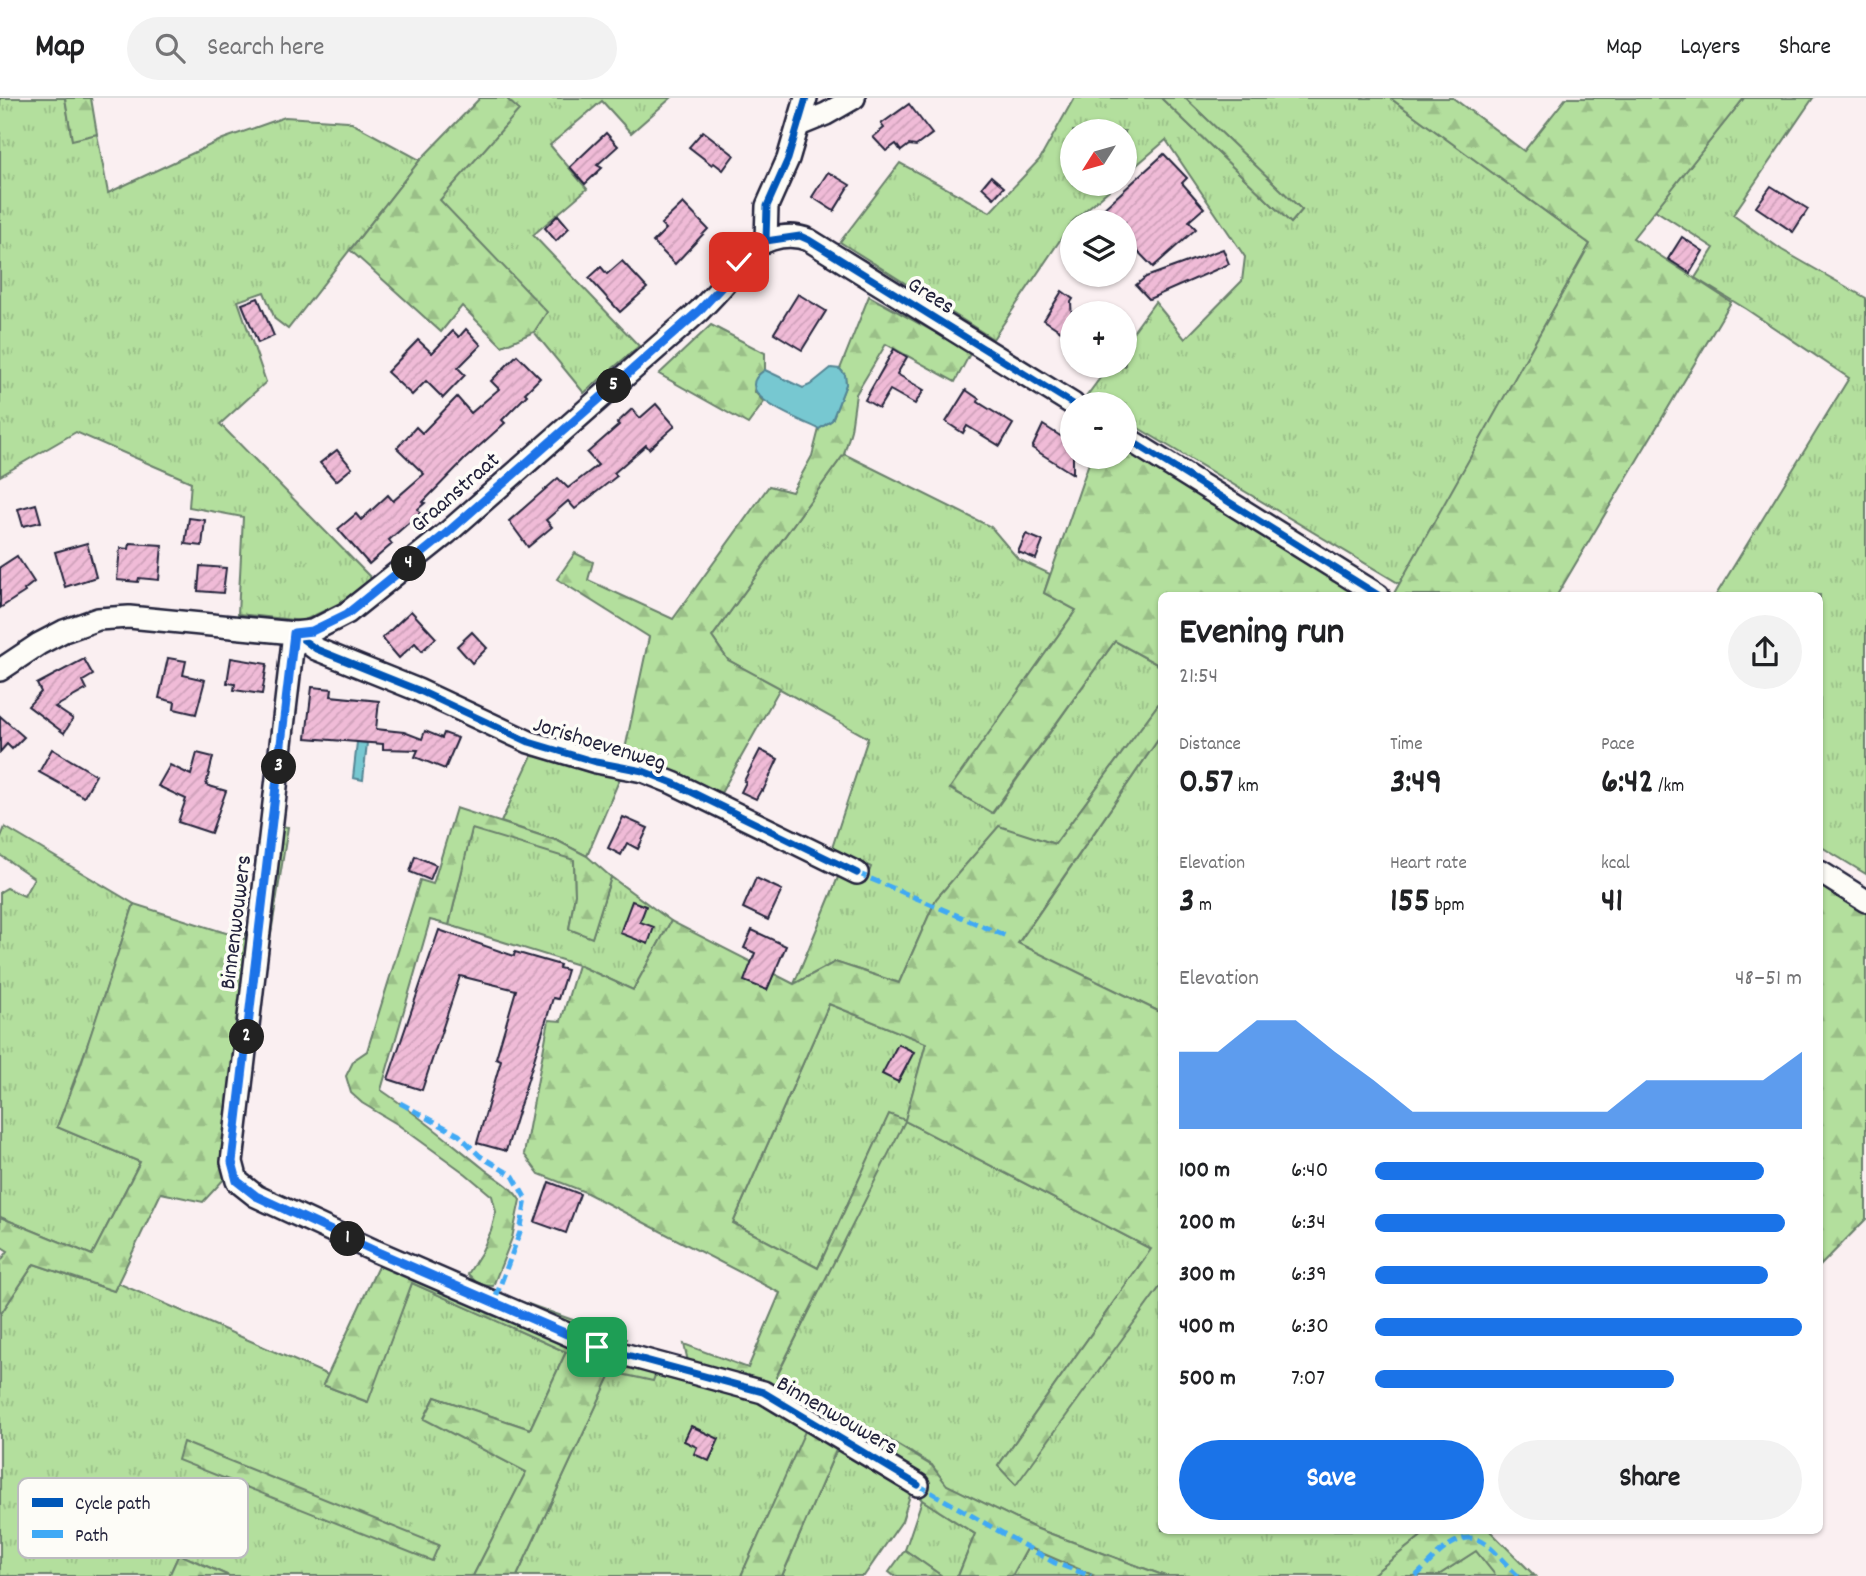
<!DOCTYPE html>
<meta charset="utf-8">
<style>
:root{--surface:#fff;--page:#f2f2f2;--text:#202124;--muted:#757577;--line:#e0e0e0;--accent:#1a73e8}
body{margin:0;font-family:Dekko,sans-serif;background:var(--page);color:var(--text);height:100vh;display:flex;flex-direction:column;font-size:26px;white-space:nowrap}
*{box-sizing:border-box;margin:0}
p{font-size:23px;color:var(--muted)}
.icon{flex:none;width:38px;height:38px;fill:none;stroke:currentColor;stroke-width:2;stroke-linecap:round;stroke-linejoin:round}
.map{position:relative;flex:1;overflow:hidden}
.drawer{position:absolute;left:1158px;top:494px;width:665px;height:942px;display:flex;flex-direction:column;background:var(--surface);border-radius:10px;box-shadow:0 2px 5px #0004}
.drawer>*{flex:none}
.needle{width:46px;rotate:233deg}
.buttons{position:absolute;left:1060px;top:21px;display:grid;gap:14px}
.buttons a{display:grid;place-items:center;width:77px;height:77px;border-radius:50%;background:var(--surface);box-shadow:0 2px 5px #0004;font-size:35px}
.pin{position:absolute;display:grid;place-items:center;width:60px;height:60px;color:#fff;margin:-30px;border-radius:14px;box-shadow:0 4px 10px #0006}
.km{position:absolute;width:35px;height:35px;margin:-18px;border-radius:50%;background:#222;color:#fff;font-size:19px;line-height:35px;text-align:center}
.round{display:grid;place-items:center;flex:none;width:74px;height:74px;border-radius:37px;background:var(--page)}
.headline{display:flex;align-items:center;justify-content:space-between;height:119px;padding:0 21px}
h1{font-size:38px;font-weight:700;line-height:52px}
.figures{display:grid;grid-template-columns:repeat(3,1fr);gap:10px;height:119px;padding:7px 21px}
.figures div{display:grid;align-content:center}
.figures b{font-size:35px;font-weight:700}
.figures small{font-size:19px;font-weight:400}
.figures p{font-size:19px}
.chart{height:196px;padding:14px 21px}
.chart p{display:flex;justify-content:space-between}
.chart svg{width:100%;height:126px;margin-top:7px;fill:var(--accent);opacity:.7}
.cta{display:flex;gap:14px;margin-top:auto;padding:14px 21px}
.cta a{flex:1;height:80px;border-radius:42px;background:var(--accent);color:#fff;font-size:28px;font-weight:700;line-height:80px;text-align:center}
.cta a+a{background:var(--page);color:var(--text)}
ul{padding:0 21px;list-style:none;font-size:23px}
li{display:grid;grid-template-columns:112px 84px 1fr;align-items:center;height:52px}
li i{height:18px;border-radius:9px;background:var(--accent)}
header{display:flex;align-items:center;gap:42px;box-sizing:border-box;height:98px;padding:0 35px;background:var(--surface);border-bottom:2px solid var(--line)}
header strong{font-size:33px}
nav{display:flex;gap:38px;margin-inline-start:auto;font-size:24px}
.search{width:490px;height:63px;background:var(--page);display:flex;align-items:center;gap:18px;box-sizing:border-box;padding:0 24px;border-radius:38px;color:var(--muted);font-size:26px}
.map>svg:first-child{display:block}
</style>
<header>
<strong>Map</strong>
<div class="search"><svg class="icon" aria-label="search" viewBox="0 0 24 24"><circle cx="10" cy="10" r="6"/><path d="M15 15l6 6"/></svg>Search here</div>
<nav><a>Map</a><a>Layers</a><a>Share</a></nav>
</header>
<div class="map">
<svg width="1866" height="1478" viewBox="0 0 1866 1478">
<defs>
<pattern id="grass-tufts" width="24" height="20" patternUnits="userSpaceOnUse" patternTransform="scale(1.75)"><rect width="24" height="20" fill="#b3df9d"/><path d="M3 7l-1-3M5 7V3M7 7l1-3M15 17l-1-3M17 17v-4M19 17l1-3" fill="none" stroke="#9abf88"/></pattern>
<pattern id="forest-firs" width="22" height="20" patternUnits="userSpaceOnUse" patternTransform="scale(1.75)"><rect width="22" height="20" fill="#b3df9d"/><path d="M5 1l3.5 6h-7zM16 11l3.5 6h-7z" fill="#9abf88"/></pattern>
<pattern id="building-hatch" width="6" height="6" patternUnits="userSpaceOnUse" patternTransform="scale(1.75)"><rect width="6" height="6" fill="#f0bbd7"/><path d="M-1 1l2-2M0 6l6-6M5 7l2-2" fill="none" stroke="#cea0b9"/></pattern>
</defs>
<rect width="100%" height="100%" fill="#faeff1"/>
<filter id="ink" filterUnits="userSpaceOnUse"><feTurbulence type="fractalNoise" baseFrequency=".0143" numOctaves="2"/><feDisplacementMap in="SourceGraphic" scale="14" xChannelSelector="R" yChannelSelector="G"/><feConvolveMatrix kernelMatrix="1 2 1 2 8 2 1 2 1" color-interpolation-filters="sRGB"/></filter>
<g filter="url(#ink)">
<g fill="url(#grass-tufts)" stroke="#6a806c" stroke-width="2">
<polygon points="0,0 65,0 72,41 97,36 108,95 223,41 285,19 348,23 420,62 288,231 275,221 264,194 238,203 266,284 220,326 372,481 338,506 303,523 238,516 243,419 189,409 191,384 76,334 0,378"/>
<polygon points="506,0 671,0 631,35 602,3 550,47 587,91 533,137 639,248 584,295 534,234 546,214 439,102 518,12"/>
<polygon points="1074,0 1161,0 1291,125 1302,112 1185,0 1390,0 1590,146 1400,486 1125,322 1125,306 1098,306 1086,299 1109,268 1125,268 1125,245 1155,204 1185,241 1242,183 1245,159 1166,42 1125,77 1125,33 1073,33 1073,86 1116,86 1073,123 993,241 840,144 900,65 990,114 1040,61"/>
<polygon points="1744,0 1813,0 1733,117 1782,152 1866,200 1866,776 1820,748 1820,497 1716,497 1849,280 1746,211 1695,180 1714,150 1655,112"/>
<polygon points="844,356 991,429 1018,461 1050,476 1044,495 1076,512 950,691 993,715 1115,543 1162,569 1162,601 1055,746 999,729 936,801 899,885 835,864 794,886 841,772 865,784 871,769 832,750 868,640 728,562 712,539"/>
<polygon points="1162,636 1162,915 1018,846"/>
<polygon points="533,655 621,678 587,758 558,743 501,724"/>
<polygon points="5,729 134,806 91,937 57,1029 140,1064 92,1157 0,1119 0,794 7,790 24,798 34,780 0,757 0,741"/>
<polygon points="472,730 574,761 575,796 569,831 592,839 611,779 671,823 633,892 578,867 449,827"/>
<polygon points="829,906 926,945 905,1023 1151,1151 998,1368 1015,1386 1162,1186 1162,1432 1429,1432 1371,1478 1165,1478 1035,1430 946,1387 932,1367 856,1322 776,1280 904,1023 889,1017 818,1170 733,1125"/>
<polygon points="34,1166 114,1193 118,1185 328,1277 323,1287 367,1304 412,1185 566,1254 530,1331 435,1299 424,1320 526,1374 473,1478 229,1478 179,1456 169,1478 0,1478 0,1217"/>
<polygon points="659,1266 761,1303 807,1331 741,1478 517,1478 612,1273 652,1282"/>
<polygon points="838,1348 912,1391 902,1423 864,1478 782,1478"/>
<polygon points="922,1402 975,1436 958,1478 942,1478 905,1452"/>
<polygon points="1028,1449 1095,1478 1012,1478"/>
<polygon points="1476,1453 1496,1478 1437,1478"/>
</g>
<g fill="url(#forest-firs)" stroke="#6a806c" stroke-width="2" fill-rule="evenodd">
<polygon points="65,0 91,0 97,36 72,42"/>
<polygon points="480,0 506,0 519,12 440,102 547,214 534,234 502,248 462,208 441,234 350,152 420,62"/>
<polygon points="1161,0 1185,0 1302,112 1291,125"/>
<polygon points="1390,0 1453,0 1524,53 1566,0 1744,0 1633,140 1731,204 1557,497 1393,497 1590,146"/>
<polygon points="869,198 971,254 955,284 886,246 856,296 851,332 844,356 712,539 728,562 780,590 721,695 624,656 649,539 557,481 575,455 593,464 588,482 673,521 769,388 792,394 812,358 819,331 832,322 846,286 845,277 840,271"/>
<polygon points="711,227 765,255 765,272 758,277 754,293 764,304 748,326 659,276"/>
<polygon points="1125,348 1362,497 1162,497 1162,569 1115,543 992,715 950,690 1076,512 1044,495 1091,359 1125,359"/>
<path d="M1162,601V636L1018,845L1162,915V1186L1016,1387L998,1368L1151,1151L905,1023L776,1279L856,1322L932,1368L947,1387L1035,1430L1165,1478H1095L1028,1449L1012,1478H958L975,1436L922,1402L912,1391L838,1348L782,1478H741L806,1331L761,1303L692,1281L684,1246L748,1270L780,1195L585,1094L539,1076L524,1056L549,922L561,923L578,867L633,892L671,823L794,886L835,864L899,885L936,801L999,728L1055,746ZM829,906L926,945L905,1022L889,1016L818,1170L733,1125Z"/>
<path d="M456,710L558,743L587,758L611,779L592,840L569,831L575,796L574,762L472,731L449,827L430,822L381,992C417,1016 449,1043 483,1070C496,1081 511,1087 520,1102L512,1140L493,1188L479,1187L468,1176L481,1155L491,1133L496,1114L492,1098L466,1076L397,1026L362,1005L351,995L346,978L354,962L367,953L420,782L433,786Z"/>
<polygon points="267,726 288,729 258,917 226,1079 203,1104 161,1095 114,1193 34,1166 0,1217 0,1164 8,1153 0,1148 0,1119 92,1157 140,1064 57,1029 76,981 134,806 245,841"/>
<polygon points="1820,785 1866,814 1866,1121 1820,1168"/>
<polygon points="380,1164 510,1215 517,1202 626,1241 623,1256 659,1266 653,1283 612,1274 517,1478 473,1478 526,1374 424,1321 435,1299 530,1331 566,1254 412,1185 368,1304 323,1287"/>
<polygon points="183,1344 439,1447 432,1463 178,1362"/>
<polygon points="1429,1432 1489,1432 1535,1478 1496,1478 1476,1453 1437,1478 1371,1478"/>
<polygon points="905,1452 942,1478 894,1478 889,1474"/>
<polygon points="179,1456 229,1478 169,1478"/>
</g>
<g fill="#77c8d1" stroke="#558695" stroke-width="2">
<path d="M831,270L840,271L845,277L846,286L832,322L819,331C802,322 726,296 765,272L803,290L810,287Z"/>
<polygon points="357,644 367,645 363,682 353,680"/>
</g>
<g fill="url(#building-hatch)" stroke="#22223b" stroke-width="2">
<polygon points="909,6 932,36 916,48 909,47 901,53 896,46 886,53 873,39 884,30 881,26"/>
<polygon points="703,33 734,57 723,72 714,65 712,67 689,49"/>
<polygon points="606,35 618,48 597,67 602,70 585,86 570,69"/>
<polygon points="1164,56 1187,80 1182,85 1204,110 1189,123 1196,131 1153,169 1125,140 1125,124 1111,124 1101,113"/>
<polygon points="828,74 850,87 834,113 812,99"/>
<polygon points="991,78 1004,89 994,100 982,89"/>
<polygon points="1771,88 1808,111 1793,134 1756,109"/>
<polygon points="683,105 708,131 675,166 653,144 666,131 661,126"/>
<polygon points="558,117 569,130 556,143 545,130"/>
<polygon points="1682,139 1703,153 1690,175 1668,161"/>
<polygon points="1223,151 1229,166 1149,201 1136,187 1146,179"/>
<polygon points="622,163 647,190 620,214 589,180 601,169 607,176"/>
<polygon points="1062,193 1073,201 1071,204 1073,241 1044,222"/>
<polygon points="798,196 826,213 802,252 774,235"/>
<polygon points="258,200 274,238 258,245 242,206"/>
<polygon points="466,231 481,247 458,270 465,277 443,300 426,283 412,297 387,274 418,242 432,255 453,233 459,239"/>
<polygon points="894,251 907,259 897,276 924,292 915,306 890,292 879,310 865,302"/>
<polygon points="517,257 540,280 525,295 527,297 502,322 505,325 465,361 423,404 425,405 418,411 420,415 389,442 392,446 369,466 338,431 356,416 361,422 388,397 393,403 424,376 397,350 416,329 422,335 457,299 471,315 499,291 491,283"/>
<polygon points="966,292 979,301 978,304 1013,326 1000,348 967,328 963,335 946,324"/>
<polygon points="656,306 675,328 649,351 646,347 614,375 617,378 575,411 568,403 546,422 552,429 528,449 509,423 558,380 568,390 598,367 587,355 619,327 617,325 632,311 640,320"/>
<polygon points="1043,327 1073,346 1073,376 1032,350"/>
<polygon points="337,352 352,370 336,383 320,365"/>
<polygon points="36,406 41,424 23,428 18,411"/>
<polygon points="189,420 205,422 202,448 185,446"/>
<polygon points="1026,436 1043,443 1036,461 1018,454"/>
<polygon points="87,445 96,479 65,489 55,454"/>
<polygon points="130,445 162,447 159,482 139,480 138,484 117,482 120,450 129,451"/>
<polygon points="17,458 34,484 24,492 25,494 0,510 0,469"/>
<polygon points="200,468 226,470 223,495 198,493"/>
<polygon points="411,513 436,540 422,553 415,545 399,560 382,540"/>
<polygon points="472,534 487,550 472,565 457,548"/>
<polygon points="168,560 186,563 183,577 205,582 196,616 174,611 175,604 159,600"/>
<polygon points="231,560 267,566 262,596 234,592 235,586 227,585"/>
<polygon points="84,561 93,577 83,583 87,591 55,609 73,621 64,635 28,608 41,594 37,586"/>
<polygon points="312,589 332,591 331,598 379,603 376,631 404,634 422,641 425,633 442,640 444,635 458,640 445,671 415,659 418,652 383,651 383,646 306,640"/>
<polygon points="0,618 24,639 12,651 7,646 0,654"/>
<polygon points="52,651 96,677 84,699 39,674"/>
<polygon points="760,652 778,661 763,693 761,692 756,701 741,694 746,684 744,683"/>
<polygon points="197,655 213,659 206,687 226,693 211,735 178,724 186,701 158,688 170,667 191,677"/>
<polygon points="623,719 648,730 638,751 627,745 621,757 608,750"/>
<polygon points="415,758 436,767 430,782 410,774"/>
<polygon points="756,780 782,792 768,822 743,810"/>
<polygon points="632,803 646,808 640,824 654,829 648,846 620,835"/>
<polygon points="439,832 514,858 515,854 560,867 559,870 567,872 558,901 553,900 506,1053 477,1045 501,962 496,960 516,892 460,878 422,992 388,981"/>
<polygon points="752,832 786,848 767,892 744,883 755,855 744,850"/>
<polygon points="898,946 914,954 898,984 882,976"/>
<polygon points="549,1084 580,1096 566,1135 535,1124"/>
<polygon points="691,1328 719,1341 709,1363 694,1356 697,1349 684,1343"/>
</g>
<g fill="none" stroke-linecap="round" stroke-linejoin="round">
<defs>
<g id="minor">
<polyline points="799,27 826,16 854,0"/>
<polyline points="766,143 767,108 788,61 806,0"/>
<polyline points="1125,339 1378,497"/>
<path d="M0,572L39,546L64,533L98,521L129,519L294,535L312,533L347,515L447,435L699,213C708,204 717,195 725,185C731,178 735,169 740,162C756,143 785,132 809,142L1073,306"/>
<polyline points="1820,774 1866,803"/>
<polyline points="857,775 673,685 643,673 596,664 529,644 418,592 316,551 294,535 232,1064 237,1083 256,1098 375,1153 597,1249 763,1294 918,1387"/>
</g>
</defs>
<use href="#minor" stroke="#22223b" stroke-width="26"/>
<use href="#minor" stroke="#fdfcf7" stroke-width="21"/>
<g stroke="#3fa9f5" stroke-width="5" stroke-dasharray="10 5" stroke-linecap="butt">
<polyline points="857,775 1006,838"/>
<polyline points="400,1005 459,1037 480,1058 513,1078 526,1101 520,1134 494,1204"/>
<polyline points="918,1387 1055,1465 1091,1478"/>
<path d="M1416,1478C1433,1462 1459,1426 1486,1446C1497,1455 1507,1468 1518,1478"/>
</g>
<defs>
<g id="cycleway">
<polyline points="806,0 788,61 767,108 766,143 800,138 809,142 1073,306"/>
<polyline points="1125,339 1378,497"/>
<polyline points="857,775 673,685 643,673 596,664 529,644 418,592 316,551 294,535 232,1064 237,1083 256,1098 375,1153 597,1249 763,1294 918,1387"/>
</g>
</defs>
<use href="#cycleway" stroke="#fdfcf7" stroke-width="11"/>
<use href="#cycleway" stroke="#0057b8" stroke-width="7"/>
</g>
</g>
<g fill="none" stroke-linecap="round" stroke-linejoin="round" filter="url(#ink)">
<defs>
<polyline id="route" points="597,1249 375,1153 256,1098 237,1083 232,1064 294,535 312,533 347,516 447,435 699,213 726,184 739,164"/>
</defs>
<use href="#route" stroke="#fff" stroke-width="14"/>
<use href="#route" stroke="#1a73e8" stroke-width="9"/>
</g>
<g text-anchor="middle" stroke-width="7" stroke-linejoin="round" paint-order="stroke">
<g font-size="23" fill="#22223b" stroke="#fdfcf7">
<text transform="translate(932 196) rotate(32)" y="8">Grees</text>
<text transform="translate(454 393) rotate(-41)" y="8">Graanstraat</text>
<text transform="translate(600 644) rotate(17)" y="8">Jorishoevenweg</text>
<text transform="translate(234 824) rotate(-83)" y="8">Binnenwouwers</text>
<text transform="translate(838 1316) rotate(30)" y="8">Binnenwouwers</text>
</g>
</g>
<rect x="18" y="1380" width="230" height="80" rx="10" fill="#fdfcf7" stroke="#bbbbbf" stroke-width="2"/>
<rect x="32" y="1400" width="31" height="9" fill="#0057b8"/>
<rect x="32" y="1432" width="31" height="8" fill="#3fa9f5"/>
<g font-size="19" fill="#22223b">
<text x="75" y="1411">Cycle path</text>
<text x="75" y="1443">Path</text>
</g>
</svg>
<div class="buttons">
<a><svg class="needle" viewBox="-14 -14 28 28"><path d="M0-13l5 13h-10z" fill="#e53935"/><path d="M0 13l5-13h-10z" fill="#757577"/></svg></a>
<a><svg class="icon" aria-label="layers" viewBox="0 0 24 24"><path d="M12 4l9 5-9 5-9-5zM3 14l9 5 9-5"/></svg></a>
<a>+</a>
<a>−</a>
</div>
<div class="pin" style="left:597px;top:1249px;background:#1e9e55"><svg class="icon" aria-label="arrive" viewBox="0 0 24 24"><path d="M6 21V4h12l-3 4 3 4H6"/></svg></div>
<div class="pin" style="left:739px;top:164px;background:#d93025"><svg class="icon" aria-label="check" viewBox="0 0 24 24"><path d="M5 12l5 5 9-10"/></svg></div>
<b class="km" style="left:348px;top:1141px">1</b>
<b class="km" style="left:247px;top:939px">2</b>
<b class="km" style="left:279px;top:669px">3</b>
<b class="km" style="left:409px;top:466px">4</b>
<b class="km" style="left:614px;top:288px">5</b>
<section class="drawer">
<div class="headline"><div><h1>Evening run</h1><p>21:54</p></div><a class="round"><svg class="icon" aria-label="share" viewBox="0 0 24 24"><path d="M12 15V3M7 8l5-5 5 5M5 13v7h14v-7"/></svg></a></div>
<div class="figures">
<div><p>Distance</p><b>0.57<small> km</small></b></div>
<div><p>Time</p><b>3:49</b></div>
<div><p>Pace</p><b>6:42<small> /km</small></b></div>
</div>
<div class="figures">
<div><p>Elevation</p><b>3<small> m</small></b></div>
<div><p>Heart rate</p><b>155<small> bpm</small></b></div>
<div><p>kcal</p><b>41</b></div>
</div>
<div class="chart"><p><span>Elevation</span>48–51 m</p>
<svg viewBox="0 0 160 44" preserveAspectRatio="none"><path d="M0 44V17L10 17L20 6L30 6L40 17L50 27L60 38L70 38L80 38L90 38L100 38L110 38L120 27L130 27L140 27L150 27L160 17V44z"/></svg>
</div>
<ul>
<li><b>100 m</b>6:40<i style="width:91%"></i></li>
<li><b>200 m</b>6:34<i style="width:96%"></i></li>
<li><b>300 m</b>6:39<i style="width:92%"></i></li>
<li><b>400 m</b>6:30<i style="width:100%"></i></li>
<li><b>500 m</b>7:07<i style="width:70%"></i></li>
</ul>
<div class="cta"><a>Save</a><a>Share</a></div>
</section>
</div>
